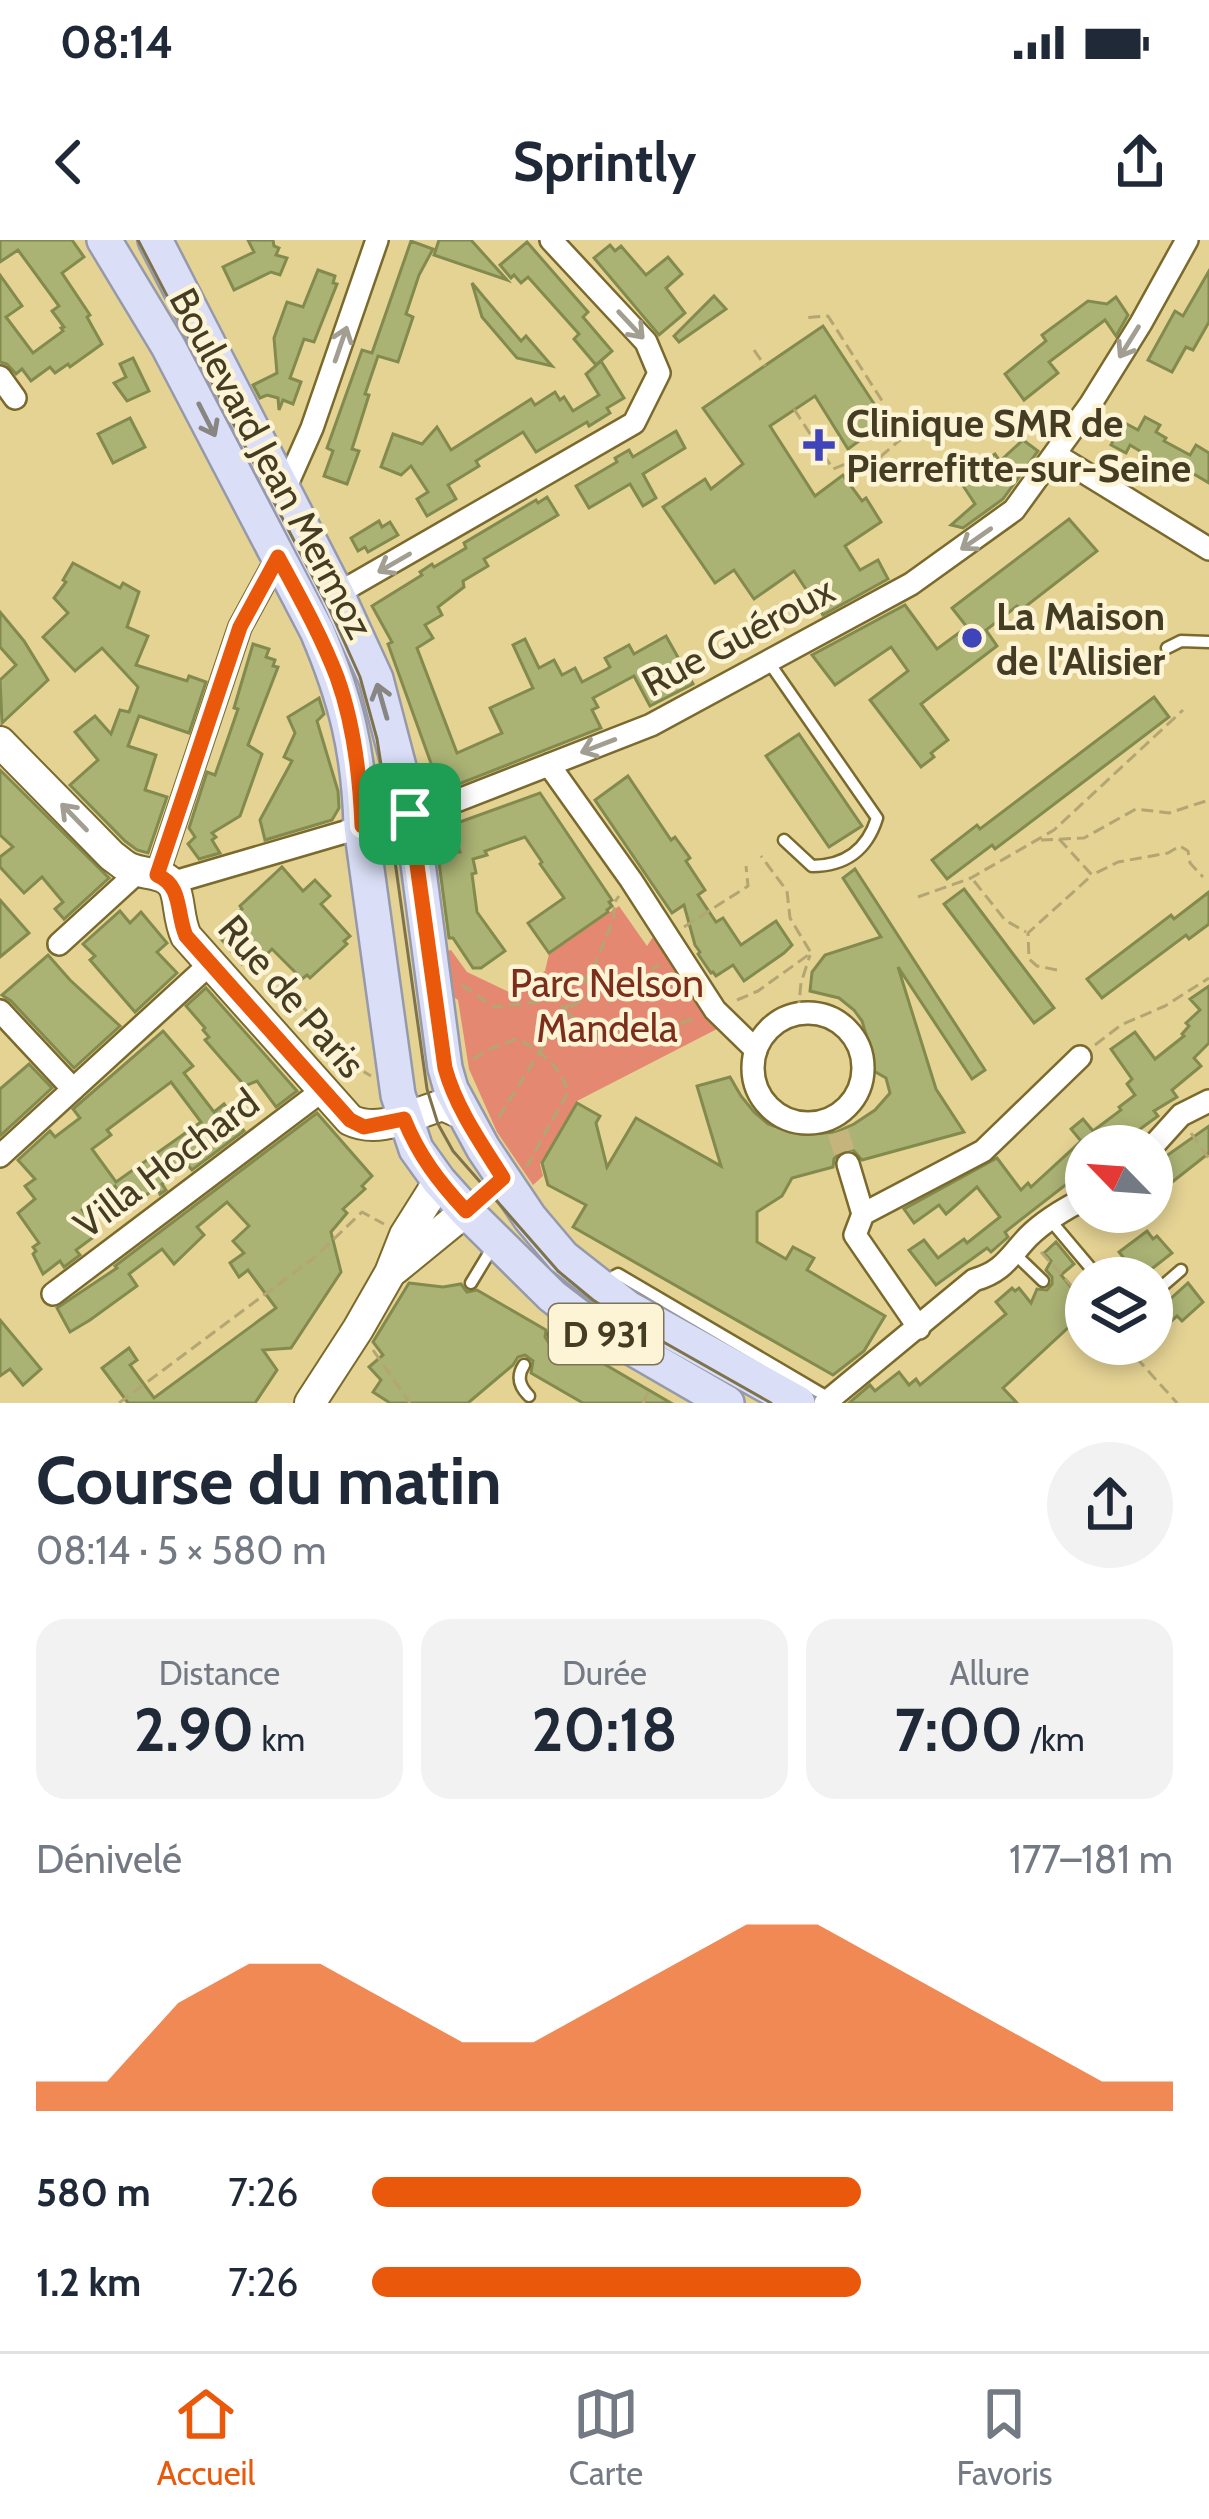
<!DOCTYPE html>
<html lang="fr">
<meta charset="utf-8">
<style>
:root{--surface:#fff;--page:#f2f2f3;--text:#1f2937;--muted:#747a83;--line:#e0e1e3;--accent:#ea580c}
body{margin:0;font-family:Cabin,sans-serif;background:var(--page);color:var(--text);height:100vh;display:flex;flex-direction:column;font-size:45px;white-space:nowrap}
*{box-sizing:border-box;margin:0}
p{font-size:39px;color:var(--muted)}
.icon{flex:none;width:66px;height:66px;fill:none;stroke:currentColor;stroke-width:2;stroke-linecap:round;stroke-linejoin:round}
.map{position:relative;height:1163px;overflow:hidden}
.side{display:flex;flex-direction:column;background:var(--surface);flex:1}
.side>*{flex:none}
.needle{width:78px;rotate:295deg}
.controls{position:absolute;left:1065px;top:885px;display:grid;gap:24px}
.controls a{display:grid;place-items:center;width:108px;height:108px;border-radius:50%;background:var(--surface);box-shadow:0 6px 18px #0003;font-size:60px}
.pin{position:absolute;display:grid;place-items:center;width:102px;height:102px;color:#fff;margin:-51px;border-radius:24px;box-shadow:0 6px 18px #0006}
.round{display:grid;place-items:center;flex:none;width:126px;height:126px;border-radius:63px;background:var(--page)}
.head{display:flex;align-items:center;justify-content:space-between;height:204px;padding:0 36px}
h1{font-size:66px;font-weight:700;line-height:90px}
.metrics{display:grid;grid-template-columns:repeat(3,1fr);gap:18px;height:204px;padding:12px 36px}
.metrics div{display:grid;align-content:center;border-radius:30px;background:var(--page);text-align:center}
.metrics b{font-size:60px;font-weight:700}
.metrics small{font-size:33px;font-weight:400}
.metrics p{font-size:33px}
.chart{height:336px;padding:24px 36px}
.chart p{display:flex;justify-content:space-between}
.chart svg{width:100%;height:216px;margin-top:12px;fill:var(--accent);opacity:.7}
ul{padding:0 36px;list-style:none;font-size:39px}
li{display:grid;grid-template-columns:192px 144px 1fr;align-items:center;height:90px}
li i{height:30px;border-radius:15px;background:var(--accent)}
.status{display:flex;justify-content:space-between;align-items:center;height:84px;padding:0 60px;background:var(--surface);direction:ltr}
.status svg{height:33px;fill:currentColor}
header{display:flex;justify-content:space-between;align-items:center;height:156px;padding:0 36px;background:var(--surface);font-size:54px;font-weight:700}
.menu{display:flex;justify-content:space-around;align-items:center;height:168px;border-top:3px solid var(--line);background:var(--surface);font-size:33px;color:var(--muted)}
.menu a{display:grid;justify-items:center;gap:6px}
.menu .current{color:var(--accent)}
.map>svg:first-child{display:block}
</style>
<div class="status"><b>08:14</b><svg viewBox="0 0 49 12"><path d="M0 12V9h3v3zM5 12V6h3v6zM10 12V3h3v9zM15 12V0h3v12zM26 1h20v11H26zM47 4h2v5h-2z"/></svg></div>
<header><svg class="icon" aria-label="back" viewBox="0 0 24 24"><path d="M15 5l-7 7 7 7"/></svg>Sprintly<svg class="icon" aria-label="share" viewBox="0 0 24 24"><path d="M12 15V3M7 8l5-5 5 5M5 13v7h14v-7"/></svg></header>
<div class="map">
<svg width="1209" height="1163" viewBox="0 0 1209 1163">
<rect width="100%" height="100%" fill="#e5d394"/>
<polygon fill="#e48871" points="619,666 647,706 655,694 717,789 577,861 540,924 543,936 533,945 497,892 469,829 458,760 452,756 447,711 451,710 467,732 513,754 545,731 549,714"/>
<g fill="#aab274" stroke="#838a4d" stroke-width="3" fill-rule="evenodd">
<polygon points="0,0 72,0 84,17 62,33 90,75 87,77 102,104 70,127 68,124 55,133 50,127 31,141 22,129 16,134 7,124 0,122 0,35 22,66 6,77 33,113 63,91 61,88 64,87 52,71 59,66 18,10 0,22"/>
<polygon points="248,0 273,0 274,6 279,8 276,15 287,18 280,35 271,32 234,50 223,27 254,12"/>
<polygon points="439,0 471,0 507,40 434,15"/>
<polygon points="411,1 433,9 419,35 406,74 413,77 398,122 378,116 365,154 369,155 352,209 359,211 347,244 324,236 333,211 327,208 362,110 372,113"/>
<polygon points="527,2 588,72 583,77 612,111 596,125 574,99 579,94 528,37 521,43 514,35 511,38 500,25"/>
<polygon points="610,5 615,11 621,6 646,35 668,17 682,34 666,48 685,73 659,95 594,18"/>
<polygon points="318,30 335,36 333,43 337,44 314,102 304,99 290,138 301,142 293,164 283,160 279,170 278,158 267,155 260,158 253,145 277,133 274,98 287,62 303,67"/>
<polygon points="1209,31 1209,82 1193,110 1186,107 1172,132 1148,120 1175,71 1183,76"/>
<polygon points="472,43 521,101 526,96 552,126 517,118 482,77"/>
<polygon points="714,56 726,69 679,102 674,96"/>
<polygon points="1116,57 1128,75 1116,96 1105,80 1049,122 1058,133 1024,160 1005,134 1046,101 1042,95 1088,61 1107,64"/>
<polygon points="823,86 888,185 869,198 867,195 848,209 815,156 770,186 815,256 843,235 862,261 866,258 881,282 845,306 860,330 878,320 888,339 823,375 794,331 754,359 734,330 715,343 663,267 705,239 711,249 743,224 703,168"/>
<polygon points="133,118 149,151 127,161 114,143 126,137 120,124"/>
<polygon points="601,121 624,158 607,168 610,173 589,186 587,182 536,212 523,192 476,221 479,226 448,245 456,259 427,276 417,259 428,252 411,226 401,235 381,227 393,194 422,204 437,187 451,210 531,159 535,165 555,152 560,160 564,157 573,171 599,155 586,134"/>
<polygon points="1145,177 1160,185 1156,192 1166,198 1164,201 1190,215 1196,205 1209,213 1209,243 1182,227 1178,234 1130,205 1126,213 1111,205 1123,182 1138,190"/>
<polygon points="130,178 145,207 113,223 98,194"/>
<polygon points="676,191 685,208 643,234 656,258 643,266 630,244 589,268 576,246 617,222 615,218 629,210 633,217"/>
<polygon points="1023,200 1038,211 1003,259 963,288 951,285 975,264 958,238 995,214 1000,221"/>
<polygon points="547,257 558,275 484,319 488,326 463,341 464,347 438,367 442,375 425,385 433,398 417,408 457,513 502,493 490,468 533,448 513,405 525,399 539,428 554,420 562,435 575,428 582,442 607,429 610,427 605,418 629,405 634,414 666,396 693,444 650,466 634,436 593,458 598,467 592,470 601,488 441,551 388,404 392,402 372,366 422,335 420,332 432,324 434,327 466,308 464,303 536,260 538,263"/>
<polygon points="1069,279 1097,311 1021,370 1017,366 986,390 997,406 921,464 948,500 931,513 934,517 921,527 870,460 908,431 891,407 835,445 812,415 905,365 937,409 967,387 952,368"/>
<polygon points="379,281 382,287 390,282 398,295 368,312 365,307 358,311 351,298"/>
<polygon points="73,323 120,348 123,343 139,352 127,387 148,396 136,425 187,441 189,436 206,442 189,493 139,476 128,506 156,515 145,550 167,557 148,613 137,610 125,601 70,545 98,520 75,492 95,476 111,494 120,470 129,472 138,447 102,408 75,431 43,397 68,373 54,358 66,342 63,340"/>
<polygon points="0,372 24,401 48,440 2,483 0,440 16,425 0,407"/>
<polygon points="253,404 269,409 266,417 275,420 273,426 278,427 248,505 262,514 240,576 212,593 216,597 212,600 220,613 199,619 188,604 195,597 189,588 207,532 215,535 227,501 238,469 234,468"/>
<polygon points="1154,457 1169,477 995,609 992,605 947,639 932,620 977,585 980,589"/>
<polygon points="319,458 324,474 317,481 338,551 339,568 332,580 265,600 260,580 292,521 284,517 295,493 288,477"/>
<polygon points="799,494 862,586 829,607 766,516"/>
<polygon points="0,530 109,638 64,679 55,669 63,662 42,637 24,653 0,627 0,617 13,607 0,595"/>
<polygon points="628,536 671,600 675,597 690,618 686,621 705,650 698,655 716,682 723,678 741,705 776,681 792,705 784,713 744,741 733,725 716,736 713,732 711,733 698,714 700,712 695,705 684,665 672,673 595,560"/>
<polygon points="540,553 612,660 609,662 612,666 607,670 608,672 549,713 528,683 564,658 540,624 542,622 525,597 485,611 487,615 473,619 476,633 472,634 477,672 505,711 481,728 473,728 453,698 449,698 438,615 460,612 453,590 457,583"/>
<polygon points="282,627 303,651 315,640 330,656 321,664 350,696 344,701 347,704 310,738 307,735 302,739 272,709 264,717 260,712 248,724 245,721 242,724 216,693 242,669 240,666"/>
<polygon points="855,629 985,830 972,839 898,727 936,849 964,892 862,920 853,910 843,910 834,919 833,927 792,938 782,956 757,972 757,1002 786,1019 793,1007 814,1018 807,1030 885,1076 864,1111 833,1135 573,987 586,965 548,945 542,923 577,863 600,876 596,883 607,927 636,878 721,926 697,846 730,837 741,856 754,872 768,884 788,891 811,894 836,892 854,884 875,870 890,853 886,838 865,826 868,801 862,781 854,770 839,758 810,751 812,732 825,715 881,697 843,638"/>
<polygon points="964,649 1054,768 1034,783 944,664"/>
<polygon points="1209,652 1209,684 1189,699 1186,695 1102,758 1087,739 1171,675 1174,679"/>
<polygon points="0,660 29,693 0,717"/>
<polygon points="120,671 130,683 141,672 167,703 157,712 177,733 135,772 90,720 95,716 83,704"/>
<polygon points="48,715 70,740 120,786 74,828 11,761 2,755"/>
<polygon points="1209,746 1209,803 1194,818 1201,826 1172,850 1177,857 1154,871 1158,876 1117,906 1086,906 1086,929 1005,992 1008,997 991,1012 987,1008 936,1045 909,1010 924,1000 938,1018 964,999 967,1003 1000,977 977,947 946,974 939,965 914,983 904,969 997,918 1021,950 1028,943 1031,947 1081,901 1071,889 1083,879 1093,891 1121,870 1119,867 1135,855 1127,844 1132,839 1111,809 1135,792 1155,819 1184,796 1182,794 1189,786 1186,783 1200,770 1190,759"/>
<polygon points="206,748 297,851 276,867 257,841 245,846 205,800 209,797 203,790 205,788 186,766"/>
<path d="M163,791L193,826L184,833L214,872L224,864L244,891L192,930L187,924L162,944L166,950L160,954L158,947L130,966L115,946L94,960L82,970L99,993L76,1010L80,1015L64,1027L60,1021L43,1034L33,1014L36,1011L33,1007L39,1003L18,973L35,959L25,946L35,939L18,920L50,891L55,897L80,878L73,869ZM171,842L201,882L116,942L92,909L111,895L107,890Z"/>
<polygon points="29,824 52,848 0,896 0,849"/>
<polygon points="317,873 372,936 362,946 365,949 343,969 347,973 331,992 341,1032 291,1108 263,1110 277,1130 255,1163 128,1163 102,1128 129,1108 137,1120 130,1125 154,1158 276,1068 248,1030 239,1037 230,1023 244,1013 233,1001 249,986 227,962 197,987 204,995 174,1024 162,1009 129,1034 137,1046 90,1080 70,1092 57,1068 117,1028 115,1026"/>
<polygon points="1209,886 1209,913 1152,958 1152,926"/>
<polygon points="1147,991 1153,999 1157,996 1172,1013 1140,1038 1119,1012"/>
<polygon points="1056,1002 1074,1024 1061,1035 1086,1065 1086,1071 1003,1148 1017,1163 849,1163 870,1145 875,1151 899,1132 909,1145 916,1139 920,1145 1006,1074 996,1062 1012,1048 1015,1051 1019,1048 1031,1063 1037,1049 1047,1050 1052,1044 1052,1037 1046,1030 1051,1021 1044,1013"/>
<polygon points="409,1043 443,1047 461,1044 467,1052 477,1050 546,1090 545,1097 549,1103 556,1104 563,1100 671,1163 583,1163 531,1133 533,1121 525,1115 518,1117 513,1125 468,1163 390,1163 373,1152 381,1140 369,1127 383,1115 373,1102"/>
<polygon points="1188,1043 1203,1062 1182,1081 1177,1076 1152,1098 1152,1068 1165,1057 1168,1061"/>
<polygon points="0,1080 41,1129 23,1145 10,1129 0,1136"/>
</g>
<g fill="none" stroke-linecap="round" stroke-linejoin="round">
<polyline stroke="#c5b57d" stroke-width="21" stroke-dasharray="21 10" stroke-linecap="butt" points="838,892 848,924"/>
<defs>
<g id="lane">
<polyline points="1167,408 1181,401 1209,402"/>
<path d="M768,421L877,578C867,610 845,626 812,626L784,600"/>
<polyline points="1051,981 1099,1038"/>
<polyline points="1016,1015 1043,1041"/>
<polyline points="604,1042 618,1034 829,1158"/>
<polyline points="471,1043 494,1005"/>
<polyline points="1152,1055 1181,1030"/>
<polyline points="554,1095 571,1075"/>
<path d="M524,1125C516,1137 520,1147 529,1156"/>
</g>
<g id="street">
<polyline points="0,137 15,158"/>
<polyline points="1056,215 1209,309"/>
<polyline points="284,251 312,188 377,0"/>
<polyline points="337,354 634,183 659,133 646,102 551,0"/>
<polyline points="549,525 631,640 715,770 756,810"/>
<polyline points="157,635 240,387 278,317"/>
<polyline points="171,643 345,592 381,577 428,572 651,485 911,344 1014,270 1090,165 1141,83 1187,0"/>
<polyline points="59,704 139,631"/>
<polyline points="0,771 73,849"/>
<circle cx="808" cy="828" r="55"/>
<polyline points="1152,907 1181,875 1209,861"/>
<polyline points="0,916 210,724"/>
<polyline points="848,924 863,974"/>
<polyline points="53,1054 323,850"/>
<polyline points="919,1088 855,995 863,974 983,911 1080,817"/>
<path d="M825,1163L974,1040C1003,1032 1009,1017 1028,997C1044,981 1066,968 1086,958"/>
</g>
<g id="secondary">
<path d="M0,502L112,616C118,620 123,625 129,628C144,635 165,631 174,647C180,659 178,679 186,696L350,880C381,895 413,873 443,865L465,875"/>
<polyline points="395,1029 466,971"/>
<polyline points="310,1163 358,1089 390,1033 405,995 439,941"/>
</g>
<g id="primary">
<path d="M104,0L168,106L317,391C346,459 359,512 361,586L398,855L416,909L439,941L466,971L552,1056L582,1079L727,1163"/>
<polyline points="155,0 337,354 376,439 404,546 415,601 445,828 451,849 483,908 530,978 563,1017 628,1068 798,1163"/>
</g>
</defs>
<use href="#lane" stroke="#7b6a2d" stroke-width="15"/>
<use href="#street" stroke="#7b6a2d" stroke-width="26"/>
<use href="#secondary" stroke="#7b6a2d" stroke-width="34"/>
<use href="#primary" stroke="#9599a9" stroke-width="38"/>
<g stroke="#b4a672" stroke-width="3" stroke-dasharray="12 6" stroke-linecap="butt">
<polyline points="754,110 765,126"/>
<polyline points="794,169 833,229 863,217 872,224 901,199 902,192 828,76 803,78"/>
<polyline points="1059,599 1092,635 1118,622 1168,613 1180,606 1188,611 1190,623 1203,637"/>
<polyline points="1041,600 1084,598 1136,569 1169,573 1209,560"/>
<polyline points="974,641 1005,680 1026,692"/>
<polyline points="918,657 971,638 1054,590 1183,470"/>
<polyline points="684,687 748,646 746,626"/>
<polyline points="1057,730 1037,726 1029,719 1028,693 1091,636"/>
<polyline points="462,745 494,767 553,760 566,769 595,724 614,678 614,663 619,656"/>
<polyline points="265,749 276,738 361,830 371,836"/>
<polyline points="737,760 758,751 811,713 790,678 787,651 761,616"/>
<path d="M570,767C599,750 631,743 659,725"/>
<polyline points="565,772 603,797 621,794 643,797 695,778"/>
<polyline points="798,773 801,743 810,715"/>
<polyline points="1095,805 1121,785 1165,766 1209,738"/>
<path d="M473,819L492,808L516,799C540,809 560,826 568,852L526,928"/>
<polyline points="499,877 564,773"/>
<polyline points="1191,893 1209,919"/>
<polyline points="1041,1012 1086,1062"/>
<polyline points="1124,1104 1177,1163"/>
<polyline points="373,1110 410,1163"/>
<polyline points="119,1163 315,1017 362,972 384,984"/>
<polyline points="643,1163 650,1149"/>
</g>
<use href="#lane" stroke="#fff" stroke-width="10"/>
<use href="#street" stroke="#fff" stroke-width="21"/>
<use href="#secondary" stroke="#fff" stroke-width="30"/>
<use href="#primary" stroke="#dadff7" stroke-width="33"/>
<polyline stroke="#7e734c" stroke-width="3" points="138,0 329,368 360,437 377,499 385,550 427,849 438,884 453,911 558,1031 593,1060 621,1078 771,1163"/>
</g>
<defs><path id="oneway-shaft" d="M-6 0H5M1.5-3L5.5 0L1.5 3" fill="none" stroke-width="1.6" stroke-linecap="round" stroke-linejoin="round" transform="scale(3)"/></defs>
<g stroke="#a29e91">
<use href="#oneway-shaft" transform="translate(631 85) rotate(47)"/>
<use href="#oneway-shaft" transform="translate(1129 102) rotate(122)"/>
<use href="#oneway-shaft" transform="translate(341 104) rotate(-71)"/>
<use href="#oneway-shaft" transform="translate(976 299) rotate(145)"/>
<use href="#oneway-shaft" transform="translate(394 323) rotate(150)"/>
<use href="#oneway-shaft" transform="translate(598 506) rotate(159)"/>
<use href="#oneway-shaft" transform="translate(74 577) rotate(-134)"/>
</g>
<g stroke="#888682">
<use href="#oneway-shaft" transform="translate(207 180) rotate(63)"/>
<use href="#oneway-shaft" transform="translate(382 461) rotate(-106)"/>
</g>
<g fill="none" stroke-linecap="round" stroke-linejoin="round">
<defs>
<path id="route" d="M278,317C299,356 321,395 337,437C354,484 360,535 362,586L381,577L410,574L445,828C456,868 481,903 503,938L466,971C439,942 419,916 404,879L364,887L350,880L186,696C176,673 183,646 157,635L240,387Z"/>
</defs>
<use href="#route" stroke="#fff" stroke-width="24"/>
<use href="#route" stroke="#ea580c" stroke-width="15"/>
</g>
<g fill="#3f45b9" stroke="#fdf4d5" stroke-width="4.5">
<path d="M813 187h12v12h12v12h-12v12h-12v-12h-12v-12h12z"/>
<circle cx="972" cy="398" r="12"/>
</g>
<g text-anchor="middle" stroke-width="9" stroke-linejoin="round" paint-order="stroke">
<rect fill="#fdf4d5" stroke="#7c7458" stroke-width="3" x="549" y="1064" width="114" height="60" rx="9"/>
<g font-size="36" font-weight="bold" fill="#443d23">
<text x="606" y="1107">D 931</text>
</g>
<g font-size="39" font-weight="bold" fill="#443d23" stroke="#fdf4d5" text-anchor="start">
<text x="846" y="197">Clinique SMR de<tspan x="846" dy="45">Pierrefitte-sur-Seine</tspan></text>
<text x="996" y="390">La Maison<tspan x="996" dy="45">de l'Alisier</tspan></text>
</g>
<g font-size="39" fill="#443d23" stroke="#fdf4d5">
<text transform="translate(272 223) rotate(62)" y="14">Boulevard Jean Mermoz</text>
<text transform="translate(738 396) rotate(-28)" y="14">Rue Guéroux</text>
<text transform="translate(292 756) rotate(49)" y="14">Rue de Paris</text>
<text transform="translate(166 923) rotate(-37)" y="14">Villa Hochard</text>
</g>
<g font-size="39" fill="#7c2e1c" stroke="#fdf4d5">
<text x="607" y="757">Parc Nelson<tspan x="607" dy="45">Mandela</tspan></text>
</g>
</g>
</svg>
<div class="controls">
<a><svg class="needle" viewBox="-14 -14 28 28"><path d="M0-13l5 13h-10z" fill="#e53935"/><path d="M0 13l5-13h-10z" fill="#747a83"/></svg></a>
<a><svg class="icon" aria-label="layers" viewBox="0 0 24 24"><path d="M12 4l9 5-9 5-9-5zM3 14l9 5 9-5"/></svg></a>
</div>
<div class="pin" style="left:410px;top:574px;background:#1e9e55"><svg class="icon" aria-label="arrive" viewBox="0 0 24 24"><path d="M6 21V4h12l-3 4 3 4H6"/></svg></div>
</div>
<section class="side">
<div class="head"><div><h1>Course du matin</h1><p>08:14 · 5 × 580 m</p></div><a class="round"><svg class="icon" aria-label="share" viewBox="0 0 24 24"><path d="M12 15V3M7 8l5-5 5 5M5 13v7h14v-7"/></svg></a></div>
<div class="metrics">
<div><p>Distance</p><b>2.90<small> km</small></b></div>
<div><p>Durée</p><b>20:18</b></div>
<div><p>Allure</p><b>7:00<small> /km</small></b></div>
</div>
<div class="chart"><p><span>Dénivelé</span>177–181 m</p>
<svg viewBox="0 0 160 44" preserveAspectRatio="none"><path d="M0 44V38L10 38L20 22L30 14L40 14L50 22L60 30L70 30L80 22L90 14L100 6L110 6L120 14L130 22L140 30L150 38L160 38V44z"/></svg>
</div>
<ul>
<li><b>580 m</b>7:26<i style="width:61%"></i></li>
<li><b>1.2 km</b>7:26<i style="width:61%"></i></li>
</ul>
</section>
<nav class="menu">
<a class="current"><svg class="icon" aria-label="home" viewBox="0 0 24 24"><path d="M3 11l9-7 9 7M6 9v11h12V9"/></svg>Accueil</a>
<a><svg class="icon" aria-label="map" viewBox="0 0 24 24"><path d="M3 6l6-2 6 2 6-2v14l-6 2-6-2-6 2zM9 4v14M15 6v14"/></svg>Carte</a>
<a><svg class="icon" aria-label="saved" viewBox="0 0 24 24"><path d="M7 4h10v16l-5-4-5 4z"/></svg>Favoris</a>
</nav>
